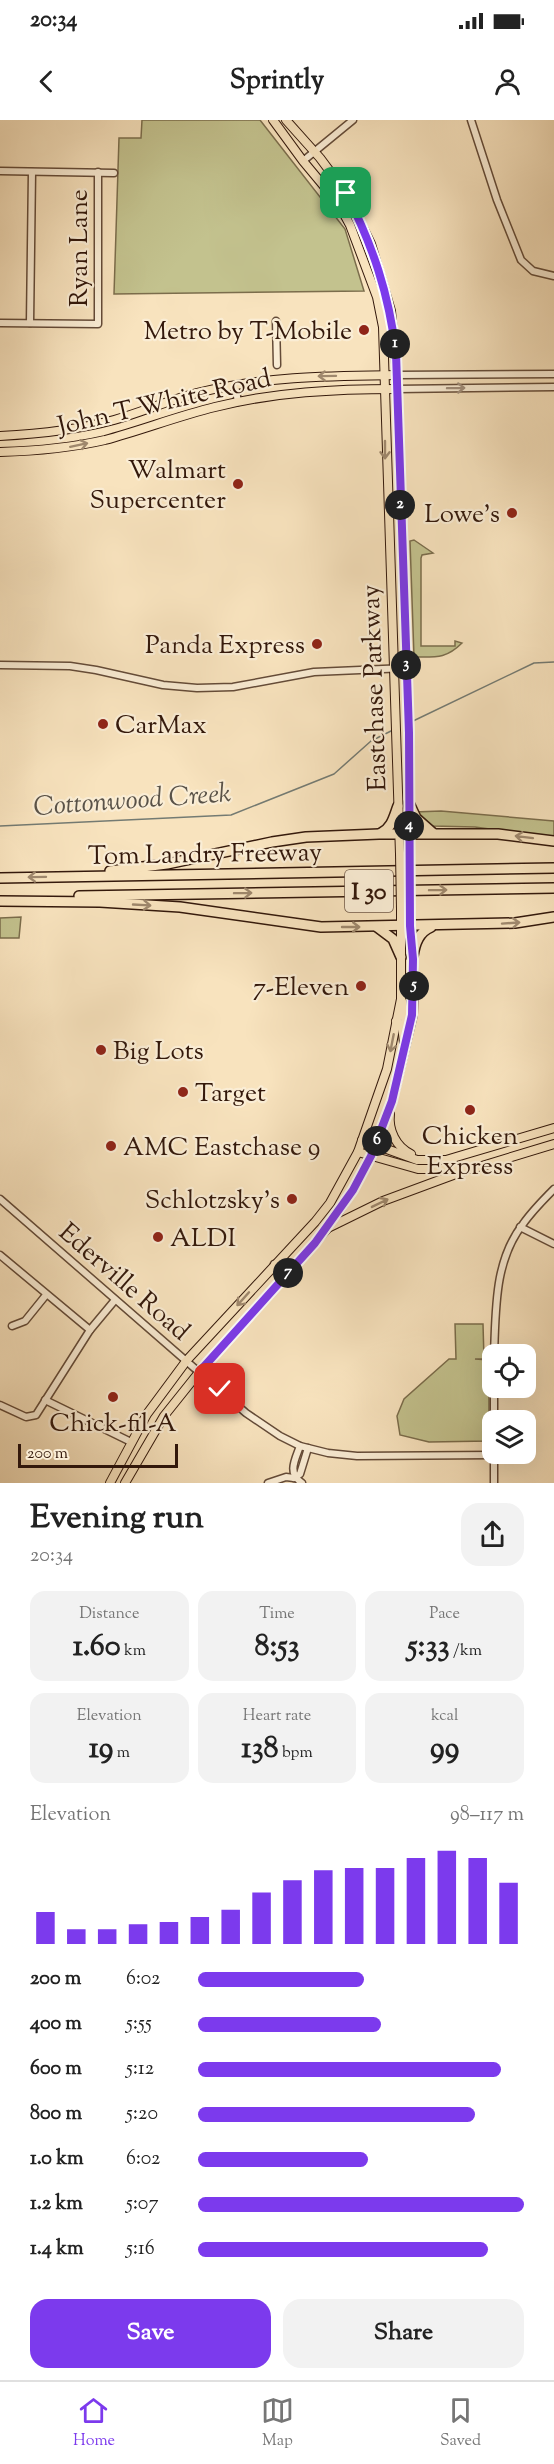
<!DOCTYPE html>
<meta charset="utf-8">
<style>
:root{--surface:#fff;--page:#f2f2f2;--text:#222;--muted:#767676;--line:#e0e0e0;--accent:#7c3aed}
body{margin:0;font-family:"Sorts Mill Goudy",serif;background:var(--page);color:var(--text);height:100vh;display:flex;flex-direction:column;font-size:22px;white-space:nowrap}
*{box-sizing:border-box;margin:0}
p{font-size:20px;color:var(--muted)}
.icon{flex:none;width:33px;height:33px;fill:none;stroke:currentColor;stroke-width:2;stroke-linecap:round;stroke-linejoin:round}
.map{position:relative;height:1363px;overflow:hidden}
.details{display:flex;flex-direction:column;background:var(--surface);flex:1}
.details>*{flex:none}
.controls{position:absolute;left:482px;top:1224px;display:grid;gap:12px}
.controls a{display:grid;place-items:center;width:54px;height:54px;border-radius:12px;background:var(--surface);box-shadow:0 6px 24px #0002;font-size:30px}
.scale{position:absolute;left:18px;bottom:15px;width:160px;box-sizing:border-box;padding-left:6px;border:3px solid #33180b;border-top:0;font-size:16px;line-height:21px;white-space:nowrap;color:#33180b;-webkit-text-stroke:4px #faedd5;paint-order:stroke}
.pin{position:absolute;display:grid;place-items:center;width:51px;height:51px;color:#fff;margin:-26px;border-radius:12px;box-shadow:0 3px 9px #0006}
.km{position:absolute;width:30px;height:30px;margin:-15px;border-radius:50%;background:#222;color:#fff;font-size:16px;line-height:30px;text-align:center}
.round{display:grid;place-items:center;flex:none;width:63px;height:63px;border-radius:18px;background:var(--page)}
.overview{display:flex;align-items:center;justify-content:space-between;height:102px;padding:0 30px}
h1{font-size:33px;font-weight:700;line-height:45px}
.metrics{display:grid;grid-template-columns:repeat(3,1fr);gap:9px;height:102px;padding:6px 30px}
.metrics div{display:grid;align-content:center;border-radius:15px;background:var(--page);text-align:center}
.metrics b{font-size:30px;font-weight:700}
.metrics small{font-size:16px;font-weight:400}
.metrics p{font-size:16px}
.chart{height:168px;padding:12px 30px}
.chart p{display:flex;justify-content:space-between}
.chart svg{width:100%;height:108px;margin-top:6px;stroke:var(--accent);stroke-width:6}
.primary-button{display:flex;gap:12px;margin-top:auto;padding:12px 30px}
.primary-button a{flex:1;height:69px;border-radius:18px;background:var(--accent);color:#fff;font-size:24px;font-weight:700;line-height:69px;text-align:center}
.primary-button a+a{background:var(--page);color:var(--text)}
ul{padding:0 30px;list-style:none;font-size:20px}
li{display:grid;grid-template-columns:96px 72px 1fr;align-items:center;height:45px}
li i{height:15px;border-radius:8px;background:var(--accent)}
.status{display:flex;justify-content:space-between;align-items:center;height:42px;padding:0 30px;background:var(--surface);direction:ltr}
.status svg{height:16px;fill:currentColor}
header{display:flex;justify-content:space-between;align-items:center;height:78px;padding:0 30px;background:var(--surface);font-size:27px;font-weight:700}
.menu{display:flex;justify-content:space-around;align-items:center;height:84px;border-top:2px solid var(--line);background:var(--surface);font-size:16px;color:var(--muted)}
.menu a{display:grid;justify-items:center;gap:3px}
.menu .on{color:var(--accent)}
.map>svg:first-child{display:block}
</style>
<div class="status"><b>20:34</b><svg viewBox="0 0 49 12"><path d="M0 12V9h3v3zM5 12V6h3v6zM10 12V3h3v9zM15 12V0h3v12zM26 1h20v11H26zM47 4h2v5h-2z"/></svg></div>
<header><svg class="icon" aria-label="back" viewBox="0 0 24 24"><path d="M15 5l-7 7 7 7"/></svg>Sprintly<svg class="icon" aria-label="person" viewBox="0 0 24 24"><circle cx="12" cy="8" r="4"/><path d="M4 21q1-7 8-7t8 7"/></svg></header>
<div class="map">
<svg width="554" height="1363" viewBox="0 0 554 1363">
<rect width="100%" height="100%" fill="#f8e3be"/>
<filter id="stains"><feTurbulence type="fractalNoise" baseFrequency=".00333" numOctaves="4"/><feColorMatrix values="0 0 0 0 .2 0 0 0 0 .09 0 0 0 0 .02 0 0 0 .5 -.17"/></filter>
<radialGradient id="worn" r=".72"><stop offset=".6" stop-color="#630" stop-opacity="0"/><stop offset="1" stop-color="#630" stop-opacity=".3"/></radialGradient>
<g fill="#c3c28e" stroke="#7b6d4c" stroke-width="1.5">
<polygon points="142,0 260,0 345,109 364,171 114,174 119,18 141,18"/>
<path d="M414,420L433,433L422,435L421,438V526H455V521L462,523C446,539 436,537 414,537L410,421Z"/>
<polygon points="441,691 554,701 554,718 475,707 432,706 415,692"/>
<polygon points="21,797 19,818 0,818 0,798"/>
<polygon points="455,1204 483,1204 484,1239 475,1239 489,1240 489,1321 429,1322 400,1315 397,1296 404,1279 449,1239 456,1239"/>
</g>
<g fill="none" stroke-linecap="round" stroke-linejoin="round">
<g stroke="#747b73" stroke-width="1.5">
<polyline points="411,602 534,543 554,542"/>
<polyline points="0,706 231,695 334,654 371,621 393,610"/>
</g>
<defs>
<g id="minor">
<polyline points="471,0 497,80 521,140 533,151 554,156"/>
<polyline points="303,41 353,0"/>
<polyline points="0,51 114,53"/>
<polyline points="276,201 277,245"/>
<polyline points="0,203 98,204 98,52"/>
<polyline points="30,203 32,52"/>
<polyline points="397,255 554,254"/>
<polyline points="235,265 238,282"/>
<polyline points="397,269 554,267"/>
<polyline points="0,545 70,546 96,550 163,565 197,568 233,567 314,552 406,548"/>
<polyline points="0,1079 246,1293 280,1316 300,1326 328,1333 357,1336 494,1335"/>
<polyline points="520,1107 554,1124"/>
<polyline points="0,1135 90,1210"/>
<polyline points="274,1144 289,1152"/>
<polyline points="12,1206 25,1201 46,1175"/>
<path d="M494,1234C496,1190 494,1141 523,1104C532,1091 543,1080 554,1069"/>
<polyline points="45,1280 131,1322"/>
<polyline points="0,1285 26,1297 36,1295 90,1210 115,1180"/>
<polyline points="494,1300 494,1268"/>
<path d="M300,1326C295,1340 287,1353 302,1363"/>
<polyline points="294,1358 300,1354 308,1328"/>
<polyline points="268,1363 286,1357 294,1358"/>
<polyline points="494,1363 494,1334"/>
</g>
<g id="major">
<polyline points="273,0 303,41 338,83 350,105 377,177 383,207 400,734"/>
<polyline points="286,0 320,38 346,73 371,124 391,191 397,255 409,613 409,735"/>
<path d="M0,316C38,314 77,310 114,300C143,292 171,279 201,272C268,256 329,256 397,255"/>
<path d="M0,332C36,331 70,328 105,320C142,310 178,296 215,287C274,272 336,269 397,269"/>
<polyline points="402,881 405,899 411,903"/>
<polyline points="396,901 402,905 404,923"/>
<path d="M390,994C388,1010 396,1027 411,1034"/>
<polyline points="362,1020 417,1040 446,1040 554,1008"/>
<polyline points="358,1032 418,1049 472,1049 554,1024"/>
<polyline points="328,1108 383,1081 464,1051"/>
<polyline points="110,1363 147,1294 187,1240 315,1102 330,1083 358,1032 387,949 401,879 401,789"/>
<polyline points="125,1363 164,1296 200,1251 327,1109 353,1070 371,1036 392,982 413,895 414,865 410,789"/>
</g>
<g id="highway">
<polyline points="409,683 416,698 433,713"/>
<path d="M381,713C392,708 394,696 398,686"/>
<polyline points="110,751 167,744 272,722 306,717 379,714 498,714 554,721"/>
<polyline points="0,758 554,748"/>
<polyline points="79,776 554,768"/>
<polyline points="0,781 100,782 180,787 321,807 515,803 554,797"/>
<polyline points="377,807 393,819 401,837"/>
<path d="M413,836C415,823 419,812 431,807"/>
</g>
</defs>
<use href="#minor" stroke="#644b38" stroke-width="9"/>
<use href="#major" stroke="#33180b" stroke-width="10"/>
<use href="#highway" stroke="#33180b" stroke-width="12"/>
<use href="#minor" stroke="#faedd5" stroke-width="6"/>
<use href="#major" stroke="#f8e3be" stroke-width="8"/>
<use href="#highway" stroke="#f8e3be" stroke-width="9"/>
<defs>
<g id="major-bridge">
<polyline points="400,734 401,789"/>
<polyline points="409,735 410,789"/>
</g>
</defs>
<use href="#major-bridge" stroke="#33180b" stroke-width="10" stroke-linecap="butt"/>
<use href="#major-bridge" stroke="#f8e3be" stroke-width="8"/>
</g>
<defs><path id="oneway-shaft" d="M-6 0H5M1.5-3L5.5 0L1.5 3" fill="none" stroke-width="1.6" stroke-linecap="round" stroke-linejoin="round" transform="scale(1.5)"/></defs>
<g stroke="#9f886d">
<use href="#oneway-shaft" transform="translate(327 256) rotate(179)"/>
<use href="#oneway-shaft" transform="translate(79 325) rotate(-12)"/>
<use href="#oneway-shaft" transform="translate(385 330) rotate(90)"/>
<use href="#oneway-shaft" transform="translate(524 717) rotate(-173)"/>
<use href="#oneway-shaft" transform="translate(37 757) rotate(179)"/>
<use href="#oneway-shaft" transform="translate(438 770) rotate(-1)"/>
<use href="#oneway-shaft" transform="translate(243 773) rotate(-1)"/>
<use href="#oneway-shaft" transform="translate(142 785) rotate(3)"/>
<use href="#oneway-shaft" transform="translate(511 803) rotate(-4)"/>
<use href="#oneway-shaft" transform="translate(351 807)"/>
<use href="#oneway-shaft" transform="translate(392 923) rotate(101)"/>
<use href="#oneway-shaft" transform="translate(380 1083) rotate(-26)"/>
<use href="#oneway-shaft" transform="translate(243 1179) rotate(132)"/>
</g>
<use stroke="#a08d7a" href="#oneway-shaft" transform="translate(456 268) rotate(-1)"/>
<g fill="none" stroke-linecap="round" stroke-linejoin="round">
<defs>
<path id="route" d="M220,1269L200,1251L315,1123L353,1070L371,1036L392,981L412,895L413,839L410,806L409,613L396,233C389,174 373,126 346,73"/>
</defs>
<use href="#route" stroke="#fff" stroke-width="12"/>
<use href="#route" stroke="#7c3aed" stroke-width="8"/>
</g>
<g fill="#8f2418" stroke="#faedd5" stroke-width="2">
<circle cx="364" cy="210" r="6"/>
<circle cx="238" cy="364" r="6"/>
<circle cx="512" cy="393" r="6"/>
<circle cx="317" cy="524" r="6"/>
<circle cx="103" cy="604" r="6"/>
<circle cx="361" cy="866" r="6"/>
<circle cx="101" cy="930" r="6"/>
<circle cx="183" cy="972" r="6"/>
<circle cx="470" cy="990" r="6"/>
<circle cx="111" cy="1026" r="6"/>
<circle cx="292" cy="1079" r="6"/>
<circle cx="158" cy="1117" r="6"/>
<circle cx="113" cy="1277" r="6"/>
</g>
<g text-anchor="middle" stroke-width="4.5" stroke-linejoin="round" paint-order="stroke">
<rect fill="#faedd5" stroke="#6f5848" stroke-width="1.5" x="345" y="750" width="48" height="42" rx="4.5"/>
<g font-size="24" font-weight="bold" fill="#33180b">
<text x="369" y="779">I 30</text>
</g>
<g font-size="26" fill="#33180b" stroke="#faedd5">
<text transform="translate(78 128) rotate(-90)" y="9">Ryan Lane</text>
<text transform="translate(164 281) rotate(-13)" y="9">John T White Road</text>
<text transform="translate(373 568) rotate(-92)" y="9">Eastchase Parkway</text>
<text transform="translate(205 733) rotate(-1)" y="9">Tom Landry Freeway</text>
<text transform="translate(125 1161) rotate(41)" y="9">Ederville Road</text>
</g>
<g font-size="26" fill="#33180b" stroke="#faedd5" text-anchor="end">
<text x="352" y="219">Metro by T-Mobile</text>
<text x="226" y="358">Walmart<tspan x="226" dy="30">Supercenter</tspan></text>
<text x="500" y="402">Lowe's</text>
<text x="305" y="533">Panda Express</text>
<text x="115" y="613" text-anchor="start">CarMax</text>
<text x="349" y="875">7-Eleven</text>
<text x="113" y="939" text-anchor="start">Big Lots</text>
<text x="195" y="981" text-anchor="start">Target</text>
<text x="470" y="1024" text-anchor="middle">Chicken<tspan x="470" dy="30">Express</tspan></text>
<text x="123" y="1035" text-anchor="start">AMC Eastchase 9</text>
<text x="280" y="1088">Schlotzsky's</text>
<text x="170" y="1126" text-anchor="start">ALDI</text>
<text x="113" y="1311" text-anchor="middle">Chick-fil-A</text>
</g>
<g font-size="27" font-style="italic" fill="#595248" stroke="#faedd5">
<text transform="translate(132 679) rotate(-4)" y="9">Cottonwood Creek</text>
</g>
</g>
<rect width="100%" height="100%" filter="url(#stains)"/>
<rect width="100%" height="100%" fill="url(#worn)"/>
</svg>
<div class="controls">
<a><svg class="icon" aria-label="locate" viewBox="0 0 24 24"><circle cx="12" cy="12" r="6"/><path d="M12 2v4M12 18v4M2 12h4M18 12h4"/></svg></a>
<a><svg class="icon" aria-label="layers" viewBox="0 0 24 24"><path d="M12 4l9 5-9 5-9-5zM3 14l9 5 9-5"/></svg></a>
</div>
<div class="scale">200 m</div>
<div class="pin" style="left:346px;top:73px;background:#1e9e55"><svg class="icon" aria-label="arrive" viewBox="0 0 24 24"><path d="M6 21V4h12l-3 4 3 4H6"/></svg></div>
<div class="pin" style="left:220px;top:1269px;background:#d93025"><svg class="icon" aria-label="check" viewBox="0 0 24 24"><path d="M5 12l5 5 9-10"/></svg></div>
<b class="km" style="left:395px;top:224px">1</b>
<b class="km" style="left:400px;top:385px">2</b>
<b class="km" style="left:406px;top:545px">3</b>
<b class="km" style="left:409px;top:706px">4</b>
<b class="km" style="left:414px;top:866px">5</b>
<b class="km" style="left:377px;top:1021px">6</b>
<b class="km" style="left:288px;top:1153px">7</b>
</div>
<section class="details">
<div class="overview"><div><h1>Evening run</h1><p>20:34</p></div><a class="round"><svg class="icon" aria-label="share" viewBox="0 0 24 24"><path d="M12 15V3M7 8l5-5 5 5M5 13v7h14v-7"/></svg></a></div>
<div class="metrics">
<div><p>Distance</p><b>1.60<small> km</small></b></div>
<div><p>Time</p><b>8:53</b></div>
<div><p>Pace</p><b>5:33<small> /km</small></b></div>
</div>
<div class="metrics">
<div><p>Elevation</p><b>19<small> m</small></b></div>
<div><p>Heart rate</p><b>138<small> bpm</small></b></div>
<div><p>kcal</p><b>99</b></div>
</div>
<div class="chart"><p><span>Elevation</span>98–117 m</p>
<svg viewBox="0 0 160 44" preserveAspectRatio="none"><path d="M5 44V31M15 44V38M25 44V38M35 44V36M45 44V35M55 44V33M65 44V30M75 44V23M85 44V18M95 44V14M105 44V13M115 44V13M125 44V9M135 44V6M145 44V9M155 44V19"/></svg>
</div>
<ul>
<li><b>200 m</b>6:02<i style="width:51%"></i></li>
<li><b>400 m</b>5:55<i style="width:56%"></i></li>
<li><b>600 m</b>5:12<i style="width:93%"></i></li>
<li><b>800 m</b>5:20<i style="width:85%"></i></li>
<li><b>1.0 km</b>6:02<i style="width:52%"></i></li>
<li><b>1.2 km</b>5:07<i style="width:100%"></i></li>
<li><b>1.4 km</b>5:16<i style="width:89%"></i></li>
</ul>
<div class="primary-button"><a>Save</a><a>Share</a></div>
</section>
<nav class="menu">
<a class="on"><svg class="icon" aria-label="home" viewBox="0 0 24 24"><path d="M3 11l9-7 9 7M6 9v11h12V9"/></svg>Home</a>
<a><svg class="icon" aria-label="map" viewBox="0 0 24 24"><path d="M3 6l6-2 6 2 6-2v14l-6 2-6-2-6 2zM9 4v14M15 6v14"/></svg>Map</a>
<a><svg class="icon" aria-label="saved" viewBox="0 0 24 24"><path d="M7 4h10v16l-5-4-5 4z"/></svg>Saved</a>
</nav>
